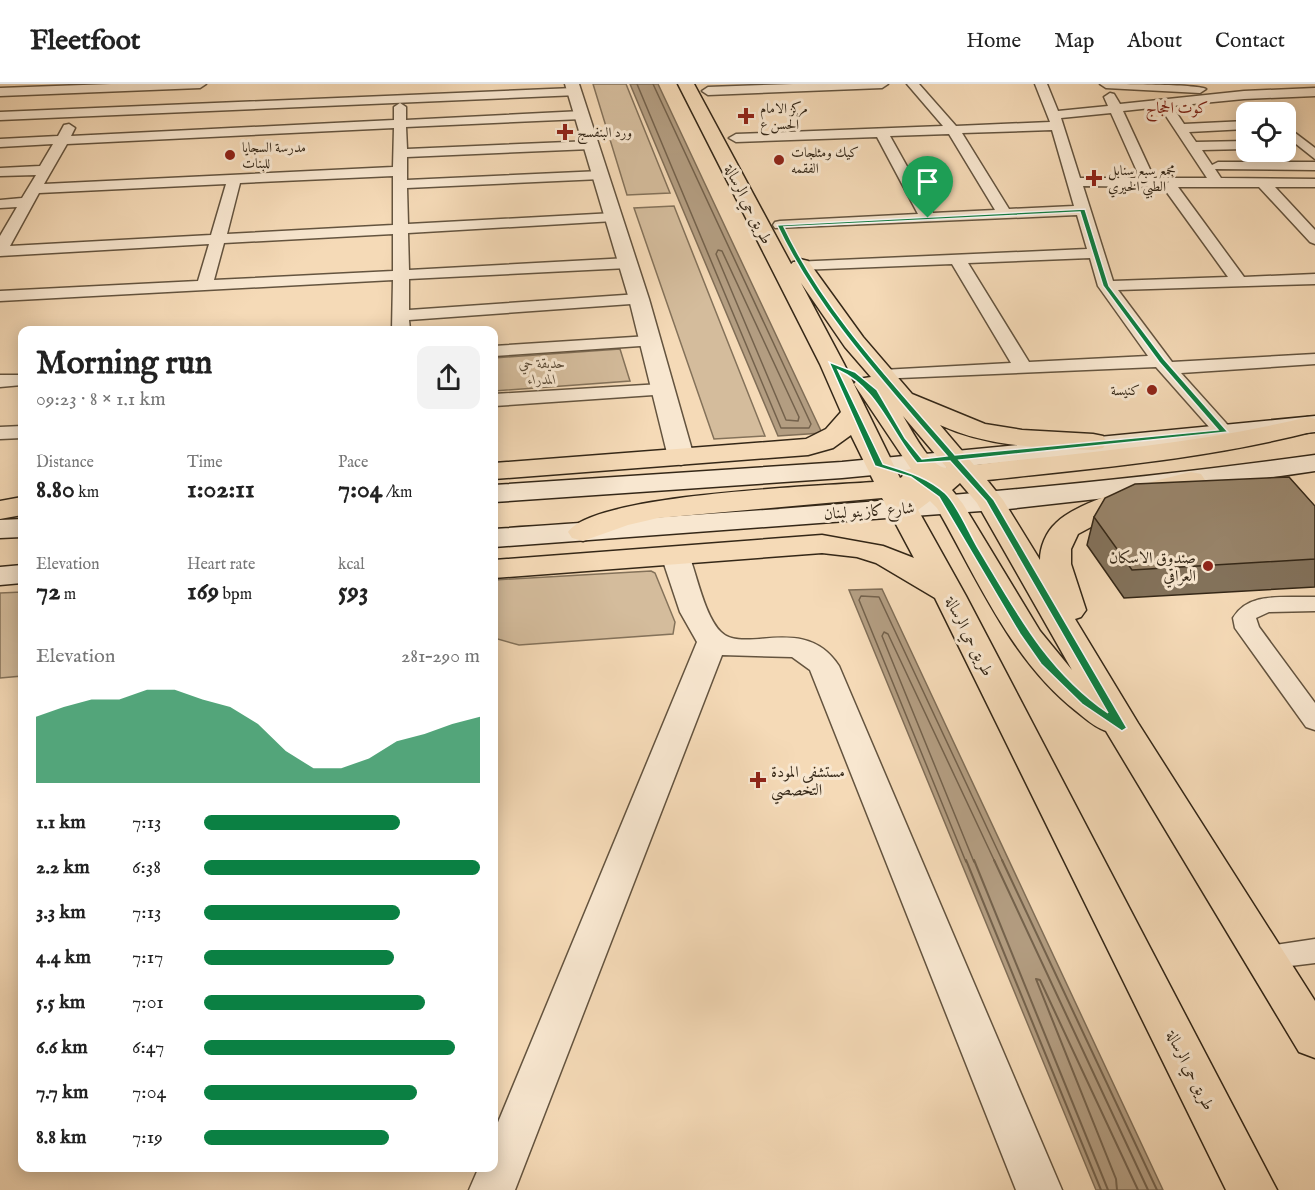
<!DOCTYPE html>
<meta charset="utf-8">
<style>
:root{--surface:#fff;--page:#f2f2f2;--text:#222;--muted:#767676;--line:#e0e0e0;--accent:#0b8043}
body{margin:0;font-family:"IM FELL English",Amiri,serif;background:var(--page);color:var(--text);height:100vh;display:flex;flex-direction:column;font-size:22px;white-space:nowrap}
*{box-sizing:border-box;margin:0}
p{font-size:20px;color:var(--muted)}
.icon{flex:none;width:33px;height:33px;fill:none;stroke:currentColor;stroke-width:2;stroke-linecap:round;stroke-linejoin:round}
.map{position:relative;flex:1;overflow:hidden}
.side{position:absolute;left:18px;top:242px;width:480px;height:846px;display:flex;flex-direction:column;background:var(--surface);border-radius:12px;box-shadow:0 3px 15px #0003}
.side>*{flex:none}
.controls{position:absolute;left:1236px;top:18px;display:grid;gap:12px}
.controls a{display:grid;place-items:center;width:60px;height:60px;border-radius:12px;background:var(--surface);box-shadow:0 3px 15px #0003;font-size:30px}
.pin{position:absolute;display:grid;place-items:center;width:51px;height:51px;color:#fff;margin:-62px -26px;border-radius:50% 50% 50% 0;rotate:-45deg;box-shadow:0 0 6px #0007}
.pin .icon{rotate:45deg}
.round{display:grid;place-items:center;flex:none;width:63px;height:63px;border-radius:12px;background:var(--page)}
.summary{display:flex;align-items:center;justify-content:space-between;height:102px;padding:0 18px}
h1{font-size:33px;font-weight:700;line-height:45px}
.metrics{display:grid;grid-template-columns:repeat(3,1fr);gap:9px;height:102px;padding:6px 18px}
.metrics div{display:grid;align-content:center}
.metrics b{font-size:26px;font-weight:700}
.metrics small{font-size:16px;font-weight:400}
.metrics p{font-size:16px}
.chart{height:168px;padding:12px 18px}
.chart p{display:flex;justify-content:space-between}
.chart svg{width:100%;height:108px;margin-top:6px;fill:var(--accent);opacity:.7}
ul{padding:0 18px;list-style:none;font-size:20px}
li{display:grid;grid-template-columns:96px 72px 1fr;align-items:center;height:45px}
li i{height:15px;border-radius:8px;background:var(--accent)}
header{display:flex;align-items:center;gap:36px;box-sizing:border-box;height:84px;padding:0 30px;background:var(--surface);border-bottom:2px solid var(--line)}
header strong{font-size:28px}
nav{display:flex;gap:33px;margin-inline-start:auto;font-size:21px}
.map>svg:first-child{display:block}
</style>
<header>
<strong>Fleetfoot</strong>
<nav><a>Home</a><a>Map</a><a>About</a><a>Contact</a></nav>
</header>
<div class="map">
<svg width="1315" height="1106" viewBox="0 0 1315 1106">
<rect width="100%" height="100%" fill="#f5dab7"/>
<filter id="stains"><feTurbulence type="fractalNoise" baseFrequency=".00333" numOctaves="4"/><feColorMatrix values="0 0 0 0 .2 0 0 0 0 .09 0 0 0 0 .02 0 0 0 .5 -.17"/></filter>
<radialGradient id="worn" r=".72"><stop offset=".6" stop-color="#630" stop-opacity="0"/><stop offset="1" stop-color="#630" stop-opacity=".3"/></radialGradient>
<g fill="#d4bc9c" stroke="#84725a" stroke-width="1.5">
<polygon points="593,0 626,0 670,109 627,111"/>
<polygon points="674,122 765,352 714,355 634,124"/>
<polygon points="620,265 630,297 494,307 494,274"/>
<polygon points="651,487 655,489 675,538 673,550 519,561 494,554 494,496"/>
<polygon points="22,508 22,592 0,594 0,509"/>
</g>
<g fill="#b39d81" stroke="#806e57" stroke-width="1.5">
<polygon points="630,0 658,0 822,349 778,352"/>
<polygon points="882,505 1163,1106 1096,1106 849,506"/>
</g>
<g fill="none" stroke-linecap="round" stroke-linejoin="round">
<g stroke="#74624c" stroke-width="1.5">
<polyline points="637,0 781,344 809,344 811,340 653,0"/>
<polygon points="718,166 722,167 799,333 798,337 786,336 716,170"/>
<polyline points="966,778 859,516 861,512 879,513 1003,778"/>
<polyline points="974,778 882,552 884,548 888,550 995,778"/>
</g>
<g stroke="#74624c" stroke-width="2">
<polyline points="966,776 1101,1106"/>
<polyline points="974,776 1108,1106"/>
<polyline points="994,776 1148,1106"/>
<polyline points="1002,776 1157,1106"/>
<polyline points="1117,1106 1116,1095 1036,895 1040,896 1138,1106"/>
</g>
<defs>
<g id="minor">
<polygon points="111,0 206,0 200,4 0,12 0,4"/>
<polygon points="793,0 888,0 882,4 708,11 702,7 708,3"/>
<path d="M907,0H919L956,42L1050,38L1035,0H1047L1058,27L1108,22L1104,13L1110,9L1114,10L1120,20L1244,7L1315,4V12L1244,15L1172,22L1184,40L1246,37V45L1189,48L1196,58L1246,57V65L1202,66L1212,81L1218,78H1315V86L1215,85L1221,94L1315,95V103H1275L1315,146V160L1310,158L1259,103H1178L1244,193L1315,190V200L1118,206L1172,278L1315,270V280L1181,289L1234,348L1224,354L1217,352L1156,283L876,295L873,291L882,286L1011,279L952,180L799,186L791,181L793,178L1087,165L1077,131L775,144L773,141L775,138L780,137L918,130L877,53L736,58L729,54L736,50L943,42ZM1160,23L1207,94H1154L1123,27ZM1111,29L1140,94H1080L1061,34ZM1052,46L1074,122L1009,125L962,49ZM949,50L995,126L933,129L890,52ZM1083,102L1163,103L1228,193L1113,197ZM1090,174L1098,202L1148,272L1029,278L968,179Z"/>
<path d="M1100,0C1118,0 1196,0 1206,5L1200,9L1106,4Z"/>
<polygon points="574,4 580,8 578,11 0,36 0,28"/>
<path d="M400,19L406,23V36L582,27L588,31L582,35L406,43L407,65L591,57L598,61L591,65L407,73V96L601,87L608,91L601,95L407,104L408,140L614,129L621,133L614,137L408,149L409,186L628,174L636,179L628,184L409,195V226L639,210L647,215L645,219L409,236L410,246H392L393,196L0,217V207L198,197L209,160L0,172V152L17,123L0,124V116L22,114L36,91L0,92V84L40,82L53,60L0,63V55L58,52L64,41L69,40L75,44L71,52L394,36V23ZM394,44L393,83L44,100L67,60ZM393,92V141L227,150L240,99ZM226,100L211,151L10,162L39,109ZM393,150V187L214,196L224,159Z"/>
<polygon points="1286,42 1315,64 1315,75 1286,52"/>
<polygon points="649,252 658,257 655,261 494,272 494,262"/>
<polygon points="0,291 22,291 22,301 0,303"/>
<polygon points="661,300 668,302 670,306 668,310 494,322 494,310"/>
<polygon points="22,342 22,354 0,355 0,343"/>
<path d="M1295,513H1315V527L1269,528L1256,534L1259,543L1315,619V646L1306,643L1235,544L1233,534C1246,512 1272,513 1295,513Z"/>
<polygon points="1315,855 1315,879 1266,885 1255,882 1250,873 1255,864"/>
</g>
<g id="tertiary">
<polygon points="565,0 579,0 649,215 694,373 690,378 681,381 672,378 668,373 629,215"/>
<path d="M675,463L685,465L689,471C697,492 705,533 721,548C744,571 805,529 839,582L1062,1106H1016L810,586L792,573L722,571L515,1106H469L479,1083H494V1048L697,558L680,528L661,471L665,465Z"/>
</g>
<g id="secondary">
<polygon points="1315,332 1315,348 842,394 494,418 494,401 842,378"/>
<path d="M1315,371V387L1213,402L1008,425L494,463V445C768,426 1042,409 1315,371Z"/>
<polygon points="22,435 22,453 0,454 0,436"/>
<polygon points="22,481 22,499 0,501 0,483"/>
</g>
<g id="primary">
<path d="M678,0H694L791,180L800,175L808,177L863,253L912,310L985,340L1022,346L1093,350L1103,352L1107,358L1103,364L1093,366C1041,364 988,363 940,341L974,381C1086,368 1198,360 1308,333L1315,335V347C1207,375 1097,384 987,396L1003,416L1040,476C1040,463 1046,448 1056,439C1080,415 1157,396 1191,388L1201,390L1205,396L1201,402L1119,428L1078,450L1071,465V480L1086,526L1081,533L1075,535L1138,639L1315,917V974L1299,968L1106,647C1094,643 1086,635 1076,627C1011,576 977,494 937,424L930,417L918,426L966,512L1277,1106H1226L935,514L876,479L857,473L822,469L494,494V476L822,451L883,462L914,474L882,414L658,434L628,441L583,457L572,454L568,448C594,410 821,402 874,398L851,351L833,364L808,371L494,395V379L806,355L826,345L841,328L820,280ZM801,199L845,263L871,293L858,295L854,300L911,385L905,386L902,393L900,394L844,280ZM903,332L947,384C931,385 911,345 903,332ZM960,399L977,419L1072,586L1040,547L963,420L952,406Z"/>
<polygon points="22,413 22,431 0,435 0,417"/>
</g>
</defs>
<use href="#minor" stroke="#64543f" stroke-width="3"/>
<use href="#tertiary" stroke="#64543f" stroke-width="3"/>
<use href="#secondary" stroke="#342717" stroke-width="3"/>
<use href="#primary" stroke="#342717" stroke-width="3"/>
<use href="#minor" fill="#f8e7d0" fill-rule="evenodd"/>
<use href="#tertiary" fill="#f8e7d0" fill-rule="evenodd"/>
<use href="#secondary" fill="#f8e7d0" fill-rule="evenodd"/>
<use href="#primary" fill="#f5dab7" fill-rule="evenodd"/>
</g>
<polygon fill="#83725b" stroke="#342717" stroke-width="1.5" points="1315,422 1315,503 1124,514 1087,461 1094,433"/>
<polygon fill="#98846a" stroke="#342717" stroke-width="1.5" points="1289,393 1315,422 1315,475 1132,486 1094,433 1105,414 1135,400"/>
<path fill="#0b8043" stroke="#fff" stroke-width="1.5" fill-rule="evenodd" d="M1085,125L1109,202L1164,275L1228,348L959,376L994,416L1127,644L1122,647L1082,620L1041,580L1020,550L939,413L911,393L875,382L829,278L855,288L877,306L905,354L922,375L947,372C885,299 818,228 777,141ZM1080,128L1103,202L1159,278L1218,346L955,371C893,299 825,229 784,143ZM838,286C878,304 890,347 917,379L950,377L986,417L1108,629C1046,586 1016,527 978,464C969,449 957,420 945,409C927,393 905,387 883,380Z"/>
<g fill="#8f2418" stroke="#f8e7d0" stroke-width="2">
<path d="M743 23h6v6h6v6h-6v6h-6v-6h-6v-6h6z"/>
<path d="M562 39h6v6h6v6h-6v6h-6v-6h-6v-6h6z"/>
<circle cx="230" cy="71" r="6"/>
<circle cx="779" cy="76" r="6"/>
<path d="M1091 85h6v6h6v6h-6v6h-6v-6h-6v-6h6z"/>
<circle cx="1152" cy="306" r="6"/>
<circle cx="1208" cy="482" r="6"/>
<path d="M755 687h6v6h6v6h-6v6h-6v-6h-6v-6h6z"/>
</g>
<g text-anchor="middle" stroke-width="6" stroke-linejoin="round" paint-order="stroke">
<g font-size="14" fill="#342717" stroke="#f8e7d0" text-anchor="start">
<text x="760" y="29">مركز الامام<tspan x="760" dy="16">الحسن ع</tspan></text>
<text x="577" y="53">ورد البنفسج</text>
<text x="242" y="68">مدرسة السجايا<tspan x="242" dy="16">للبنات</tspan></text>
<text x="791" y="73">كيك ومثلجات<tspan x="791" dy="16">الفقمه</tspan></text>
<text x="1108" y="91">مجمع سبع سنابل<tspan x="1108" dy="16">الطبي الخيري</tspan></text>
<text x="1140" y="311" text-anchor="end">كنيسة</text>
</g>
<g font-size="14" font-style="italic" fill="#5c4c38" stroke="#f8e7d0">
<text x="542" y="284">حديقة حي<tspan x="542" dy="16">المدراء</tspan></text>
</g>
<g font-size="16" fill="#7a1f14" stroke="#f8e7d0">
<text x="1177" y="29">كوت الحجاج</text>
</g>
<g font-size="16" fill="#342717" stroke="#f8e7d0">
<text transform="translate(749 120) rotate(63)" y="6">طريق حي الرسالة</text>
<text transform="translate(869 426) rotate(-4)" y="6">شارع كازينو لبنان</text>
<text transform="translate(970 552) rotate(63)" y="6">طريق حي الرسالة</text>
<text transform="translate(1191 986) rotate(63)" y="6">طريق حي الرسالة</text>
</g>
<g font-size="16" fill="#342717" stroke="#f8e7d0" text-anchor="end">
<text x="1196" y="479">صندوق الاسكان<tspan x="1196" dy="18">العراقي</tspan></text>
<text x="771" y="693" text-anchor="start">مستشفى المودة<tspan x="771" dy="18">التخصصي</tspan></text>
</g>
</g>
<rect width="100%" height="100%" filter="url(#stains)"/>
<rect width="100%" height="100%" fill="url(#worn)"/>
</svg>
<div class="controls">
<a><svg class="icon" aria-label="locate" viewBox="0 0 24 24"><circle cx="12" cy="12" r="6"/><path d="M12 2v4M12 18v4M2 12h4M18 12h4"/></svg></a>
</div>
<div class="pin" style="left:928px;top:134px;background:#1e9e55"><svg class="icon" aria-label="arrive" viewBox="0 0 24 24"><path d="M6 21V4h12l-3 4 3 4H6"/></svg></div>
<section class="side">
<div class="summary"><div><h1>Morning run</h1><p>09:23 · 8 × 1.1 km</p></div><a class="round"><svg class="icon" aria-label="share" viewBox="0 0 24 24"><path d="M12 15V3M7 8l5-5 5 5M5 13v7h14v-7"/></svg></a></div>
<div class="metrics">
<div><p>Distance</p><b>8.80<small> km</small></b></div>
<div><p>Time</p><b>1:02:11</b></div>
<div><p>Pace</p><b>7:04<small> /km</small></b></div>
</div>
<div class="metrics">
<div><p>Elevation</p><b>72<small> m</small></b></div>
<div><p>Heart rate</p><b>169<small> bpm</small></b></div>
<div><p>kcal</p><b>593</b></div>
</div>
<div class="chart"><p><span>Elevation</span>281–290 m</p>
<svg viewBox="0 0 160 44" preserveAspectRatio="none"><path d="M0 44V17L10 13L20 10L30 10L40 6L50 6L60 10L70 13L80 20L90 31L100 38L110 38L120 34L130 27L140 24L150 20L160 17V44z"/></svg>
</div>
<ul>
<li><b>1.1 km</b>7:13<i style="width:71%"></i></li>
<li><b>2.2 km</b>6:38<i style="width:100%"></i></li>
<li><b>3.3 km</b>7:13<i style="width:71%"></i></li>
<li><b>4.4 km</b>7:17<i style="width:69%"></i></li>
<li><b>5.5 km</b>7:01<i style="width:80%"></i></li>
<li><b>6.6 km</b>6:47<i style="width:91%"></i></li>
<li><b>7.7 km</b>7:04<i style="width:77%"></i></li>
<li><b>8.8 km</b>7:19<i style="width:67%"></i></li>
</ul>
</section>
</div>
